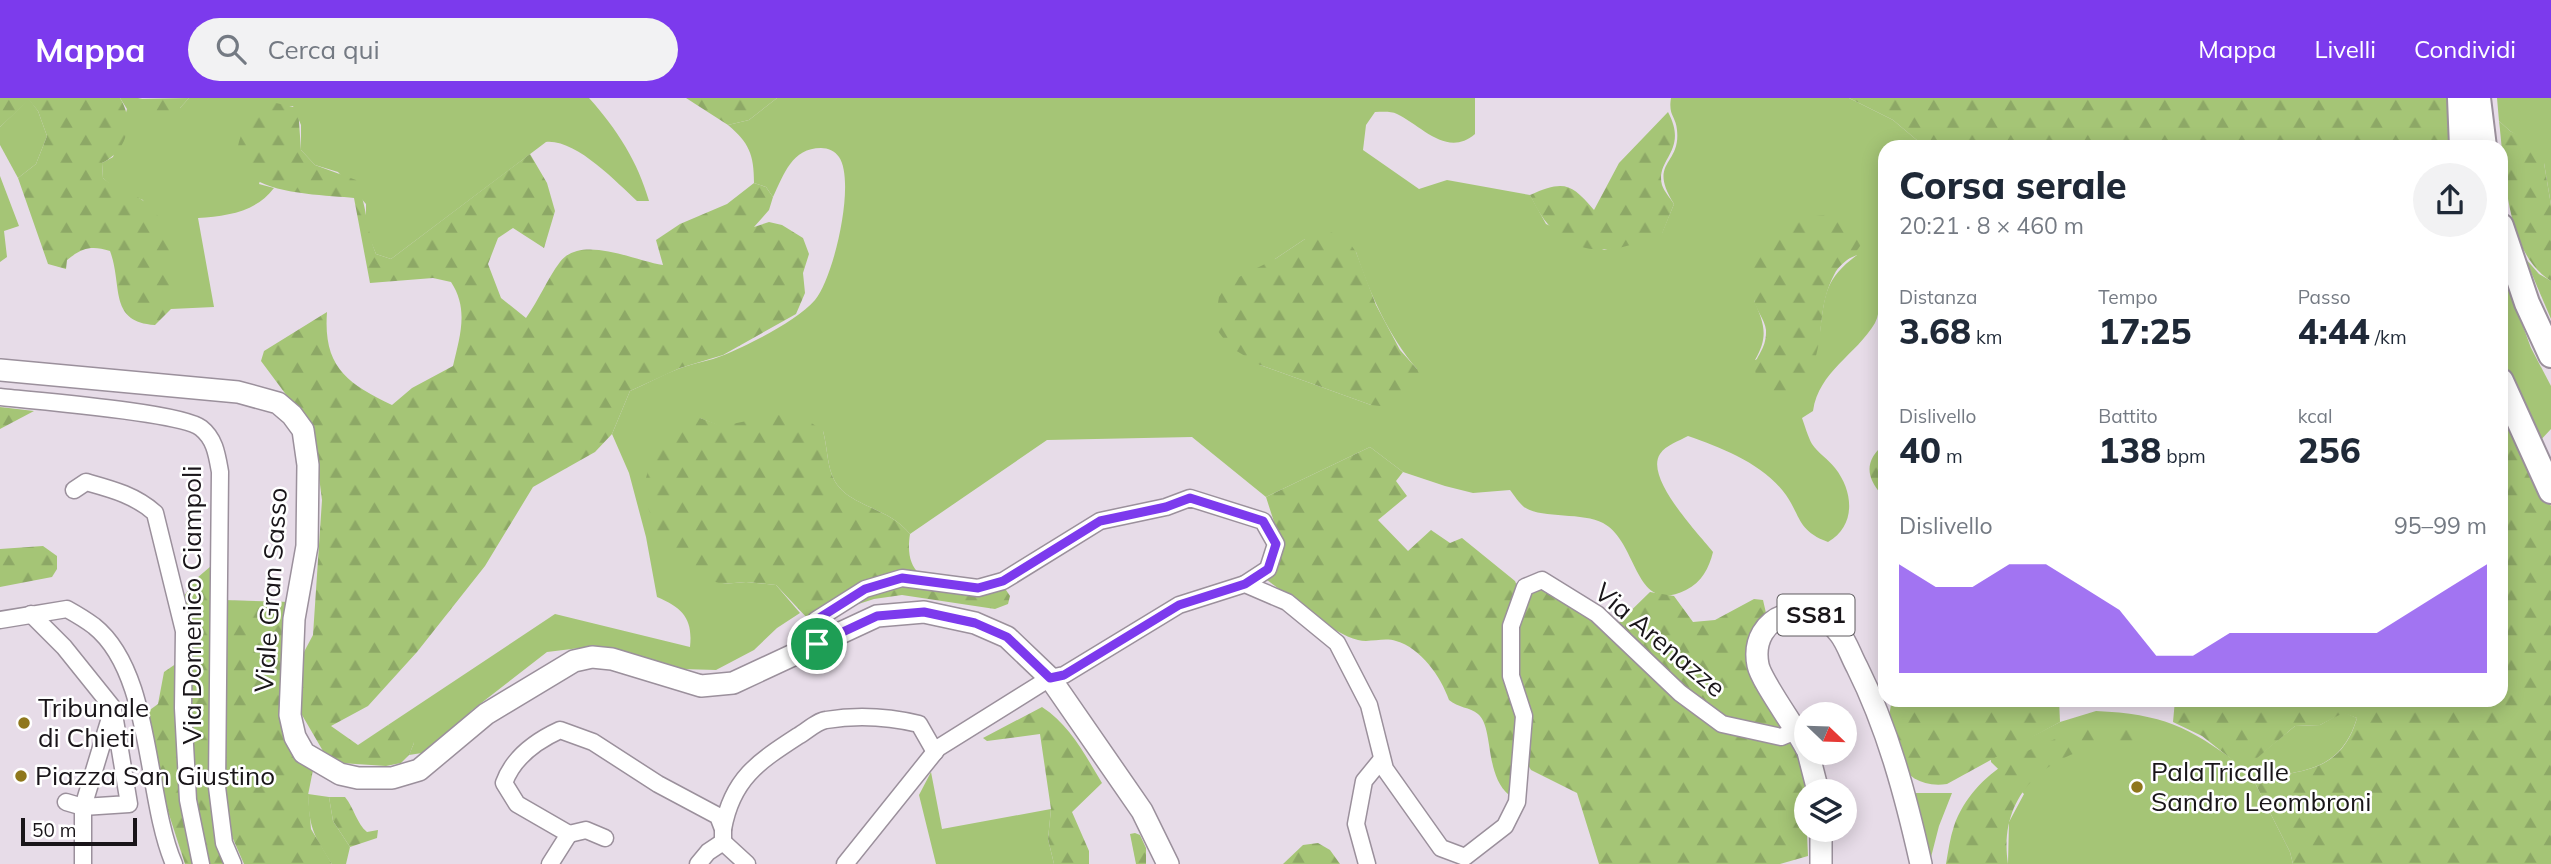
<!DOCTYPE html>
<html lang="it">
<meta charset="utf-8">
<style>
:root{--surface:#fff;--page:#f2f2f3;--text:#1f2937;--muted:#747a83;--accent:#7c3aed}
body{margin:0;font-family:Mulish,sans-serif;background:var(--page);color:var(--text);height:100vh;display:flex;flex-direction:column;font-size:26px;white-space:nowrap}
*{box-sizing:border-box;margin:0}
p{font-size:23px;color:var(--muted)}
.icon{flex:none;width:38px;height:38px;fill:none;stroke:currentColor;stroke-width:2;stroke-linecap:round;stroke-linejoin:round}
.map{position:relative;flex:1;overflow:hidden}
.drawer{position:absolute;left:1878px;top:42px;width:630px;height:567px;display:flex;flex-direction:column;background:var(--surface);border-radius:21px;box-shadow:0 4px 18px #0003}
.drawer>*{flex:none}
.needle{width:46px;rotate:113deg}
.fabs{position:absolute;left:1794px;top:604px;display:grid;gap:14px}
.fabs a{display:grid;place-items:center;width:63px;height:63px;border-radius:50%;background:var(--surface);box-shadow:0 4px 18px #0003;font-size:35px}
.scale{position:absolute;left:21px;bottom:18px;width:116px;box-sizing:border-box;padding-left:7px;border:4px solid #191519;border-top:0;font-size:19px;line-height:24px;white-space:nowrap;color:#191519;-webkit-text-stroke:5px #fff;paint-order:stroke}
.pin{position:absolute;display:grid;place-items:center;width:60px;height:60px;color:#fff;margin:-30px;border:4px solid #fff;border-radius:50%;box-shadow:0 2px 7px #0007}
.round{display:grid;place-items:center;flex:none;width:74px;height:74px;border-radius:37px;background:var(--page)}
.head{display:flex;align-items:center;justify-content:space-between;height:119px;padding:0 21px}
h1{font-size:38px;font-weight:800;line-height:52px}
.stats{display:grid;grid-template-columns:repeat(3,1fr);gap:10px;height:119px;padding:7px 21px}
.stats div{display:grid;align-content:center}
.stats b{font-size:35px;font-weight:800}
.stats small{font-size:19px;font-weight:400}
.stats p{font-size:19px}
.chart{height:196px;padding:14px 21px}
.chart p{display:flex;justify-content:space-between}
.chart svg{width:100%;height:126px;margin-top:7px;fill:var(--accent);opacity:.7}
header{display:flex;align-items:center;gap:42px;box-sizing:border-box;height:98px;padding:0 35px;background:var(--accent);color:#fff}
header strong{font-size:33px}
nav{display:flex;gap:38px;margin-inline-start:auto;font-size:24px}
.search{width:490px;height:63px;background:var(--page);display:flex;align-items:center;gap:18px;box-sizing:border-box;padding:0 24px;border-radius:38px;color:var(--muted);font-size:26px}
.map>svg:first-child{display:block}
</style>
<header>
<strong>Mappa</strong>
<div class="search"><svg class="icon" aria-label="search" viewBox="0 0 24 24"><circle cx="10" cy="10" r="6"/><path d="M15 15l6 6"/></svg>Cerca qui</div>
<nav><a>Mappa</a><a>Livelli</a><a>Condividi</a></nav>
</header>
<div class="map">
<svg width="2551" height="766" viewBox="0 0 2551 766">
<defs>
<pattern id="forest-firs" width="22" height="20" patternUnits="userSpaceOnUse" patternTransform="scale(1.75)"><rect width="22" height="20" fill="#a5c576"/><path d="M5 1l3.5 6h-7zM16 11l3.5 6h-7z" fill="#8da866"/></pattern>
</defs>
<rect width="100%" height="100%" fill="#e7dce8"/>
<g fill="#a5c576" fill-rule="evenodd">
<path d="M120,0H138L180,10L189,0H589C617,31 638,64 649,103H637C616,84 576,41 546,44L391,161L376,156L366,131V106L338,74L315,67L301,52V27L293,8H283L259,86L274,90C256,114 227,118 198,120L214,209L171,211V195L143,102L116,92L103,80L102,65L113,59L127,11Z"/>
<path d="M777,0H1475V36C1447,60 1422,28 1397,16C1391,13 1382,14 1375,14L1366,27L1363,52L1419,91L1447,82L1530,97L1546,126L1604,152L1662,135L1674,106C1647,63 1681,68 1677,32C1676,18 1668,18 1671,0H1849L1893,22L1925,49H1885V182C1877,196 1882,212 1875,225C1856,257 1819,273 1813,313L1802,320C1805,328 1808,339 1812,346C1818,355 1828,361 1835,370C1854,394 1856,428 1828,444C1798,433 1801,419 1786,397C1764,366 1722,350 1688,338C1679,343 1666,347 1660,356C1644,380 1700,437 1713,454C1709,470 1702,484 1686,492C1633,518 1639,444 1603,425C1583,414 1541,421 1524,409C1519,405 1514,397 1510,392L1473,395L1445,388L1403,374L1370,349L1266,399L1192,339L1047,342L910,436C887,407 844,409 832,377C827,364 827,347 823,333L745,326L722,329L700,320L722,486L746,484L776,487L800,515L777,530L754,552L716,572L681,571L596,548L547,554L471,613L447,639L422,655L409,657L414,645L388,627L555,516L690,549C693,521 683,510 657,499L646,439L629,375L612,336L630,293C646,286 662,277 678,271C693,265 710,263 724,257C750,246 797,223 815,202C834,179 856,84 839,59C835,53 828,50 821,50C792,50 784,76 773,99L766,89L754,85C754,56 749,45 728,27L749,22ZM1305,141L1356,154C1370,196 1388,237 1417,271L1371,307L1260,267L1275,161ZM1857,157C1825,181 1825,195 1820,234L1755,262C1769,238 1764,226 1754,202Z"/>
<polygon points="2497,0 2551,0 2551,107 2544,65 2528,44 2510,33 2499,23"/>
<polygon points="29,1 38,13 47,38 36,66 18,80 0,47 0,29"/>
<polygon points="0,78 19,128 4,133 7,159 0,164"/>
<polygon points="2525,160 2539,176 2551,183 2551,221"/>
<polygon points="2506,182 2531,250 2551,288 2551,331 2534,349 2501,260 2501,187"/>
<path d="M2096,613C2165,616 2191,630 2244,670L2295,628L2320,627L2343,614L2357,620C2340,675 2302,673 2253,681L2290,754L2293,766H2008L2009,724L2024,696L1991,664V660L2060,624Z"/>
<polygon points="931,674 942,731 1051,711 1048,741 1054,766 936,766 919,697"/>
<polygon points="1912,695 1952,695 1939,728 1930,763"/>
<path d="M308,696L329,699L333,723L350,749L346,766H332C314,738 309,730 308,696Z"/>
</g>
<g fill="url(#forest-firs)">
<path d="M0,0H120C135,24 127,53 102,65L103,80C116,92 132,94 145,104C175,126 171,177 171,211L155,227C108,224 123,188 110,153C91,147 82,150 67,162L66,171L48,166L18,80L36,66L47,38L38,13L29,2L0,29Z"/>
<polygon points="189,0 180,10 159,23 143,18 137,1"/>
<polygon points="686,0 777,0 749,22 728,27"/>
<polygon points="1849,0 2455,0 2456,49 1925,49 1893,22"/>
<path d="M276,5L298,10L301,52L315,67L356,82C368,110 365,128 376,156L391,161L530,56L547,85L555,113L544,150L513,130L498,140L488,166L501,200L526,220C539,202 547,181 560,164C581,136 635,163 663,167L656,142L680,126L727,106L754,85L766,89L773,99L769,112L754,129L769,124L782,127L803,140L809,156L803,175L805,195L796,216L723,257L680,270L630,293L612,336L595,354L533,389L485,468L417,554L368,608L331,628L358,647L388,627L410,635L414,645L409,657L401,665L386,668L341,665L323,653L302,617L297,604L296,569L313,537L322,402L313,333L261,263L264,253L327,214C323,268 346,285 392,307L412,290L453,268C460,238 469,211 451,184L433,180L370,185L354,100C321,96 231,98 238,48C242,27 259,14 276,5Z"/>
<path d="M1668,14C1689,53 1655,61 1662,87C1664,93 1670,100 1674,106L1662,136C1602,161 1560,161 1530,97C1564,82 1571,85 1594,112L1619,65Z"/>
<path d="M2499,23L2510,33L2550,52L2544,65L2551,107V183C2505,155 2505,72 2499,23Z"/>
<path d="M1837,116L1855,123L1864,140C1855,162 1841,162 1834,177C1810,223 1835,263 1786,299L1763,293C1743,258 1767,261 1766,232C1765,222 1756,212 1754,202C1741,143 1786,117 1837,116Z"/>
<polygon points="1330,134 1346,140 1356,154 1376,207 1400,252 1417,271 1425,290 1390,309 1371,307 1260,267 1230,249 1214,228 1219,199 1229,184 1275,161 1305,141"/>
<path d="M2501,307L2551,408V766H2293L2290,754L2253,681C2302,673 2341,675 2357,620L2343,615L2320,627L2295,628L2244,671L2202,638L2173,624L2175,602H2501Z"/>
<polygon points="0,309 34,313 0,331"/>
<path d="M777,317H800L823,333C827,347 827,364 832,377C844,409 887,407 910,436C900,501 965,482 1006,492L1010,498L1008,506L995,511L902,497L874,501L809,522L776,487L746,484L722,486L686,475L663,448L642,394L652,359L689,322L700,320L722,328Z"/>
<path d="M1370,349L1403,374L1396,383L1407,398L1378,422L1408,453L1431,432L1450,445L1462,440L1515,483L1520,495L1510,526L1520,609L1516,697H1509C1484,676 1494,629 1478,616C1470,609 1458,610 1449,602C1441,579 1421,550 1396,543C1384,539 1370,545 1358,542C1331,535 1291,499 1267,482L1283,452L1266,399Z"/>
<path d="M1878,352H1885V401C1871,385 1862,370 1878,352Z"/>
<polygon points="43,448 57,458 57,471 52,479 0,489 0,451"/>
<polygon points="211,468 217,747 224,766 185,766 164,701 147,614 158,606 164,574 180,563 188,532 184,498 197,480"/>
<polygon points="1542,491 1571,505 1607,536 1650,494 1674,498 1693,524 1715,522 1754,501 1763,502 1766,515 1757,533 1782,621 1804,674 1808,758 1780,766 1599,766 1577,695 1531,672 1525,662 1517,583 1515,528 1531,494"/>
<polygon points="224,502 292,504 285,589 313,672 308,697 311,731 332,766 244,766 230,734 222,699"/>
<path d="M1892,602H2059L2060,624L1947,686C1898,693 1882,642 1892,602Z"/>
<path d="M1042,609C1070,627 1085,657 1102,685L1072,714L1089,753V766H1054L1048,741L1051,711L1040,636L987,643L983,640Z"/>
<path d="M2086,631L2135,632L2146,646C2072,639 1995,682 2008,766H1946C1948,754 1950,740 1954,728C1974,672 2033,646 2086,631Z"/>
<path d="M329,699H345C354,710 357,726 367,734L378,732L377,740L350,749L333,723Z"/>
<polygon points="1135,735 1140,737 1146,750 1146,766 1136,766 1130,736"/>
<polygon points="1318,745 1330,752 1340,766 1283,766 1303,747"/>
</g>
<g fill="none" stroke-linecap="round" stroke-linejoin="round">
<defs>
<g id="minor">
<path d="M0,299C35,303 181,314 201,330C215,341 217,357 220,374L217,689L224,745L233,766"/>
<path d="M74,392L86,384C111,391 135,397 155,415L184,533L183,610L188,702L201,766"/>
<polyline points="31,516 64,549 113,610 83,709 83,766"/>
<path d="M0,522L67,511C76,516 86,522 94,528C153,575 145,699 174,766"/>
<polyline points="817,546 811,533 816,522 865,491 902,480 978,490 1003,483 1100,423 1166,409 1190,400 1263,423 1276,446 1268,471 1245,486"/>
<polyline points="66,704 83,709 129,706 114,616"/>
<path d="M723,731C732,681 758,664 798,638C807,633 817,623 826,622C856,617 890,619 919,626L935,654"/>
<polyline points="569,736 586,732 605,740"/>
<path d="M550,766L569,736L517,706L504,685C513,660 536,643 560,632L593,644L658,686L718,718L723,731V744"/>
<polyline points="698,766 708,754 723,744 747,766"/>
<polyline points="845,766 938,650 1050,580 1064,577 1179,507 1245,486 1287,504 1337,545 1369,607 1385,671 1441,750 1465,759 1505,728 1517,704 1524,618 1511,578 1511,528 1525,489 1542,482 1597,516 1680,595 1722,626 1781,639 1798,632"/>
<polyline points="1367,766 1356,726 1364,683 1382,661"/>
</g>
<g id="major">
<polyline points="0,272 238,294 278,305 292,317 303,332 308,367 307,448 294,521 290,617 295,639 304,655 340,676 358,680 392,680 419,672 486,616 574,563 592,559 612,561 701,588 733,585 877,518 924,514 975,525 1007,539 1050,580 1142,713 1168,766"/>
<path d="M1806,650C1796,630 1761,583 1758,567C1748,516 1811,496 1840,536C1847,545 1851,558 1857,569C1888,631 1906,699 1921,766"/>
<polyline points="1808,654 1818,693"/>
<polyline points="1821,766 1821,732"/>
</g>
<g id="highway">
<polyline points="2460,0 2462,49"/>
<polyline points="2478,0 2484,49"/>
<polyline points="2501,128 2527,205 2551,257"/>
<polyline points="2501,283 2551,393"/>
</g>
</defs>
<use href="#minor" stroke="#9b909c" stroke-width="19"/>
<use href="#major" stroke="#9b909c" stroke-width="24"/>
<use href="#highway" stroke="#9b909c" stroke-width="28"/>
<use href="#minor" stroke="#fff" stroke-width="16"/>
<use href="#major" stroke="#fff" stroke-width="21"/>
<use href="#highway" stroke="#fff" stroke-width="24"/>
</g>
<g fill="none" stroke-linecap="round" stroke-linejoin="round">
<defs>
<polygon id="route" points="1190,400 1263,423 1276,446 1268,471 1245,486 1179,507 1064,577 1050,580 1007,539 975,525 924,514 877,518 817,546 811,533 816,522 865,491 902,480 978,490 1003,483 1100,423 1166,409"/>
</defs>
<use href="#route" stroke="#fff" stroke-width="14"/>
<use href="#route" stroke="#7c3aed" stroke-width="9"/>
</g>
<g fill="#8f771c" stroke="#fff" stroke-width="2.5">
<circle cx="24" cy="625" r="7"/>
<circle cx="21" cy="678" r="7"/>
<circle cx="2137" cy="689" r="7"/>
</g>
<g text-anchor="middle" stroke-width="5" stroke-linejoin="round" paint-order="stroke">
<rect fill="#fff" stroke="#5e5b5e" stroke-width="2" x="1777.5" y="496.5" width="77" height="41" rx="5"/>
<g font-size="24" font-weight="bold" fill="#191519">
<text x="1816" y="525">SS81</text>
</g>
<g font-size="26" fill="#191519" stroke="#fff">
<text transform="translate(271 492) rotate(-86)" y="9">Viale Gran Sasso</text>
<text transform="translate(192 507) rotate(-90)" y="9">Via Domenico Ciampoli</text>
<text transform="translate(1660 542) rotate(40)" y="9">Via Arenazze</text>
</g>
<g font-size="26" fill="#191519" stroke="#fff" text-anchor="start">
<text x="38" y="619">Tribunale<tspan x="38" dy="30">di Chieti</tspan></text>
<text x="2151" y="683">PalaTricalle<tspan x="2151" dy="30">Sandro Leombroni</tspan></text>
<text x="35" y="687">Piazza San Giustino</text>
</g>
</g>
</svg>
<div class="fabs">
<a><svg class="needle" viewBox="-14 -14 28 28"><path d="M0-13l5 13h-10z" fill="#e53935"/><path d="M0 13l5-13h-10z" fill="#747a83"/></svg></a>
<a><svg class="icon" aria-label="layers" viewBox="0 0 24 24"><path d="M12 4l9 5-9 5-9-5zM3 14l9 5 9-5"/></svg></a>
</div>
<div class="scale">50 m</div>
<div class="pin" style="left:817px;top:546px;background:#1e9e55"><svg class="icon" aria-label="arrive" viewBox="0 0 24 24"><path d="M6 21V4h12l-3 4 3 4H6"/></svg></div>
<section class="drawer">
<div class="head"><div><h1>Corsa serale</h1><p>20:21 · 8 × 460 m</p></div><a class="round"><svg class="icon" aria-label="share" viewBox="0 0 24 24"><path d="M12 15V3M7 8l5-5 5 5M5 13v7h14v-7"/></svg></a></div>
<div class="stats">
<div><p>Distanza</p><b>3.68<small> km</small></b></div>
<div><p>Tempo</p><b>17:25</b></div>
<div><p>Passo</p><b>4:44<small> /km</small></b></div>
</div>
<div class="stats">
<div><p>Dislivello</p><b>40<small> m</small></b></div>
<div><p>Battito</p><b>138<small> bpm</small></b></div>
<div><p>kcal</p><b>256</b></div>
</div>
<div class="chart"><p><span>Dislivello</span>95–99 m</p>
<svg viewBox="0 0 160 44" preserveAspectRatio="none"><path d="M0 44V6L10 14L20 14L30 6L40 6L50 14L60 22L70 38L80 38L90 30L100 30L110 30L120 30L130 30L140 22L150 14L160 6V44z"/></svg>
</div>
</section>
</div>
